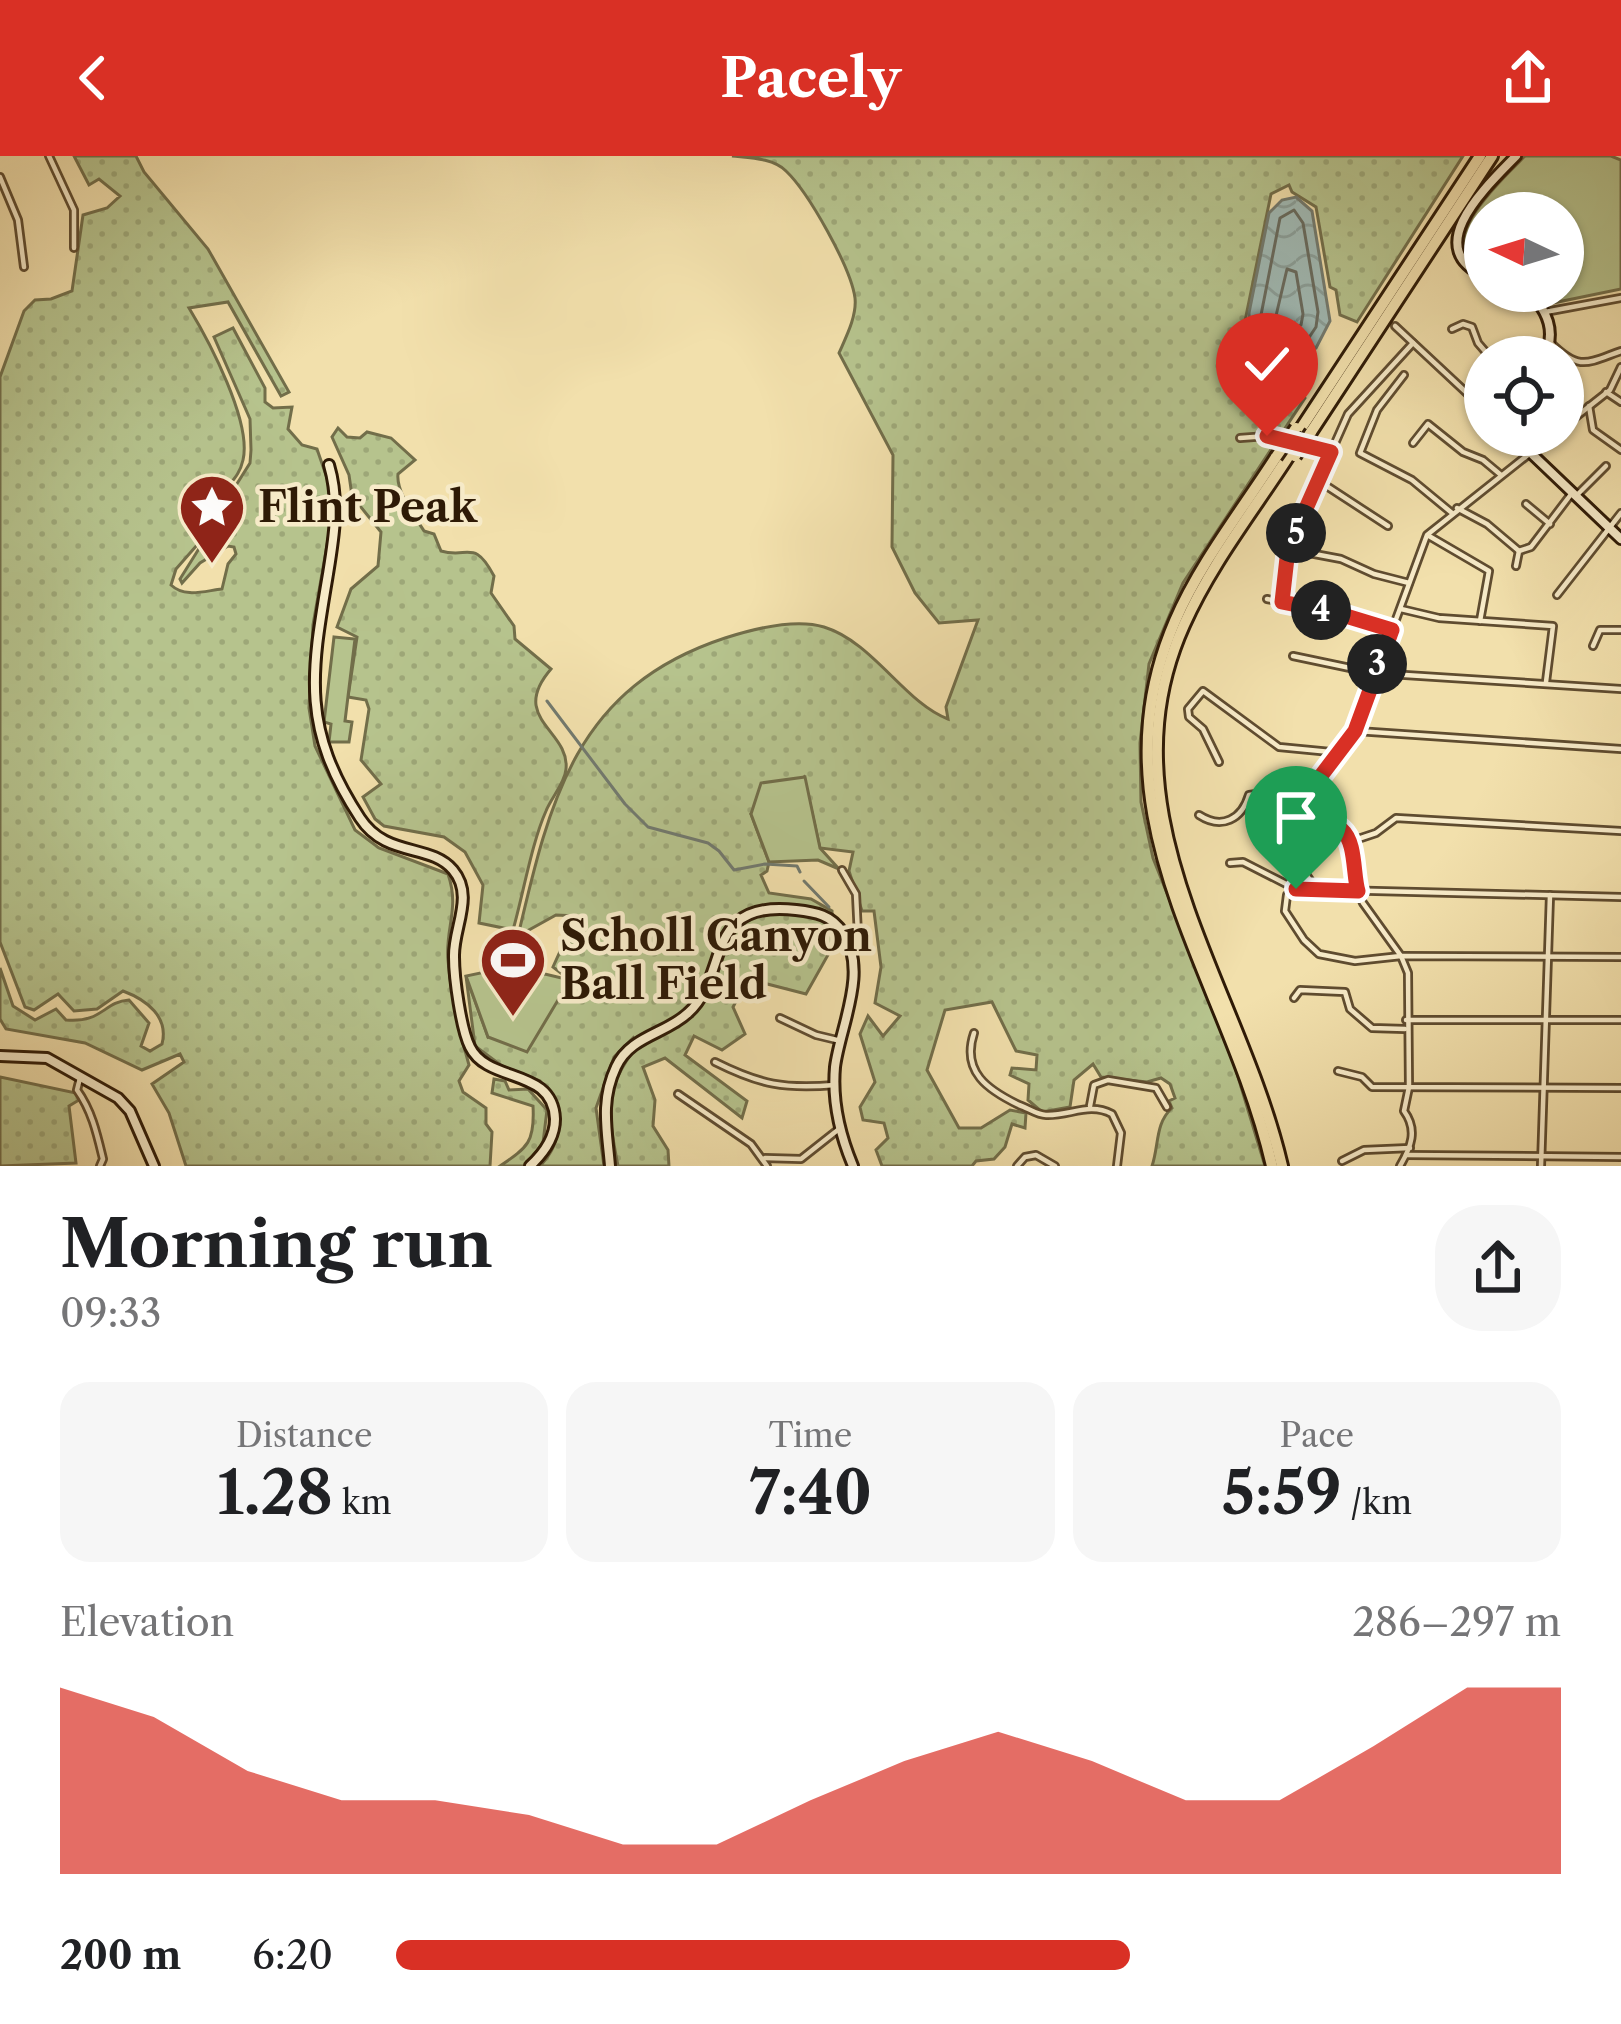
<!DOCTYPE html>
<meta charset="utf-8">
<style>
:root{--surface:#fff;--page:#f6f6f6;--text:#202124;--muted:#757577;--accent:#d93025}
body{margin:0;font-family:"Libre Caslon Text",serif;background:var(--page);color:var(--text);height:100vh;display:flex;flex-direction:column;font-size:45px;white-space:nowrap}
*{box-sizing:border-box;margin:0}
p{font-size:39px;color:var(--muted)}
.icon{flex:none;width:66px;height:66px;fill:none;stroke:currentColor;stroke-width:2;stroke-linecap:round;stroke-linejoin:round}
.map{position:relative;height:1010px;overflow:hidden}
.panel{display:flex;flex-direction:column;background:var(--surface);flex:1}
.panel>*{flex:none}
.needle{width:78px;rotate:274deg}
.tools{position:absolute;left:1464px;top:36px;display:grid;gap:24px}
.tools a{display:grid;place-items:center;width:120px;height:120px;border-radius:50%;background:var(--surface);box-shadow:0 3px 9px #0004;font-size:60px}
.pin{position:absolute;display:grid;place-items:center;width:102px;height:102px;color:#fff;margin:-123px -51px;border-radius:50% 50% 50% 0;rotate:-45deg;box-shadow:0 0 12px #0007}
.pin .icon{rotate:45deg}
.km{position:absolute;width:60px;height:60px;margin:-30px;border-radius:50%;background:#222;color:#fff;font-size:33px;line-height:60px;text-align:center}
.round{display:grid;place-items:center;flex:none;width:126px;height:126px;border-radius:48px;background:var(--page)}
.headline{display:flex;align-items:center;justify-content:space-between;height:204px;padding:0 60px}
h1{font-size:66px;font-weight:800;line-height:90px}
.metrics{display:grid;grid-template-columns:repeat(3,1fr);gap:18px;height:204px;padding:12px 60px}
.metrics div{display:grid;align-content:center;border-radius:30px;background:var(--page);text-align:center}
.metrics b{font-size:60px;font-weight:800}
.metrics small{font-size:33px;font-weight:400}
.metrics p{font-size:33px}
.chart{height:336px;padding:24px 60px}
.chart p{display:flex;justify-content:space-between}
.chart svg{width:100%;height:216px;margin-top:12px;fill:var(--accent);opacity:.7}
ul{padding:0 60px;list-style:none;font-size:39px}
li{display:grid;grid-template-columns:192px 144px 1fr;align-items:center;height:90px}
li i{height:30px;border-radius:15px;background:var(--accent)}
header{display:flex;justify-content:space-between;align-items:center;height:156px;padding:0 60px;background:var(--accent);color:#fff;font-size:54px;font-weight:800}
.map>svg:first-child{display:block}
</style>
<header><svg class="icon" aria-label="back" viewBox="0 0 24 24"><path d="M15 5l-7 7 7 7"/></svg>Pacely<svg class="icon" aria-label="share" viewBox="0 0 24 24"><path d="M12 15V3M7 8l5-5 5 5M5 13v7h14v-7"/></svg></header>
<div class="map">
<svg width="1621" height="1010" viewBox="0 0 1621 1010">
<defs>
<pattern id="grass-dots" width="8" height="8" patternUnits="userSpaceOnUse" patternTransform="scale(3)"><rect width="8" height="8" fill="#b6c38d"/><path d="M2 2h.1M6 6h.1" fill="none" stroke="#9da778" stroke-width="1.8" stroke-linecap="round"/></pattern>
<pattern id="water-waves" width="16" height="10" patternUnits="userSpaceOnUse" patternTransform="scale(3)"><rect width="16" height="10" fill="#a0bab5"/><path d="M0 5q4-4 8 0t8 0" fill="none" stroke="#8a9f9a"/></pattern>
</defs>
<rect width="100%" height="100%" fill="#f2e0ac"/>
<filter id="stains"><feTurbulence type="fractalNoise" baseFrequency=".00167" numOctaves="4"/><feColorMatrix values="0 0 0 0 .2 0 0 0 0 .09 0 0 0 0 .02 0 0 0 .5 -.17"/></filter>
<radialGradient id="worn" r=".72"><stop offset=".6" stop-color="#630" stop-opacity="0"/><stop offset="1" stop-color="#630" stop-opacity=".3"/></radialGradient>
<g fill="url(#grass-dots)" stroke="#726e4a" stroke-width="3">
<path d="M74,0H136L144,16L208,93L289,236L281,240L228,146L189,152C209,185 252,266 243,304C237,331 217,328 219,364L176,413L171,429C185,442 204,435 222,433L228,408L236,398L234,391L228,390L200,407L182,427L180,423L200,391L221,375L228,342L250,307L251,294L250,263L214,181L233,172L265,232V246L273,252L292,251L288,273L302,289L317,293L328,325L330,372L313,469L309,552L315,590L355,674L379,692L448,718C460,753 445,772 448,804C451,840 459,875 469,909L459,925L463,936L486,952V968L492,976L490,1010H186L169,957L152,928L184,906L180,898L142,914L85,887L6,873L0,863V812L13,850L35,864L56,853L66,864C103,867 103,846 129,844L149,867L141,890L150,895L162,888C169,861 147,844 123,835L97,853L74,855L58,838L34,854L25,851L0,786V221L24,155L35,144L51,143L72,135L83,59L107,52L120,40L99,23L89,29Z"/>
<path d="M732,0H1463L1357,166L1340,159L1336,134L1330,131L1316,51L1292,36L1289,29L1271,38L1245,165C1252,195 1278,209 1305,218L1300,227L1305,242L1183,427L1149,508L1140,587L1141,646L1153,702L1232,901L1265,1010H1152C1159,990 1155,967 1172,952L1169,945L1175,942L1170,928L1161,922L1147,926L1101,921L1093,908L1074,924L1070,951L1042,956L1028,944L1029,928L1010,919L1012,912L1036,914L1037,899L1016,895L992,846L945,854L927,914L959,972H981L1010,954L1026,957L1025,972L1012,968L1005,991L994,1003L976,1005L972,1010H882L876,994L888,982L884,967L863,964L860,951L875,926L860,878L868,860L883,880L900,860L875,847L881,811L874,755H862L849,715L853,696L820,692L804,621L751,658L769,706L767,715L761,719L769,737L811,743L832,755L833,790L806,838L748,823L733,851L745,878L722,894L694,880L685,899L747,945L742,962L665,902L643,911L655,944L653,970L668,994L669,1010H618C609,962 602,933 636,892L633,882L614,901L596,952L604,1010H540C568,981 557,957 540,925L502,910L475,890L466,820L488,881L570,824L553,811L576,760L556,759L518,780C550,643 576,531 725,482C753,473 795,462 824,471C873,486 905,547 948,563L946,551L978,464L939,467L915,437L892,391L893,299L839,197C846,181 857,160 855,142C851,112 809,37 786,15C773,2 750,2 732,0Z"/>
<path d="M338,272L347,281L360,282L367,276L391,282L415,304L398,318C396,336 414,359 424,375L434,378L441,395C468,403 474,382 494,420L491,437L514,470L515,483L551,513C508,563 570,574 566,613C565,627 551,642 546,655C532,686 523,739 513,774L479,767L483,729L465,696L444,681L384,670L375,663L363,641L381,628L361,604L369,553L366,544L348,541L357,481L337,471L351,433L378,410L381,376L352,340L349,319L332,281Z"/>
<polygon points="0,921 76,937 79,944 69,950 76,1007 0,1010"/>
<path d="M494,923L505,925L509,934L528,933L547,954L543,987L526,1010H500C528,991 535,986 533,950L492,937Z"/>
</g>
<g fill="#b6c38d" stroke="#726e4a" stroke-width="3">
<path d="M1525,0H1611L1621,4V133L1548,148L1536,135H1563V57H1485V115C1427,91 1501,24 1525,0Z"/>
<polygon points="334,481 355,483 345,565 352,566 349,586 329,586 331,568 324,566"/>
<polygon points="805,621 820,692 839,713 818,704 769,706 751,658 761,627"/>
<polygon points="518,809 527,822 545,818 570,824 527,896 488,881 466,820"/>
</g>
<polygon fill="url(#water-waves)" stroke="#727a6f" stroke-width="3" points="1296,41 1312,55 1330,165 1316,192 1291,202 1261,192 1250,176 1249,157 1269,57 1282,44"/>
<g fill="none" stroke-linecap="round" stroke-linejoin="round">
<g stroke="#676a5e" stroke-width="3">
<polygon points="1294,54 1303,67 1318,156 1316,171 1308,183 1290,190 1269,183 1262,172 1261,159 1280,62"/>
<polygon points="1287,113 1296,116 1303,158 1301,169 1290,175 1279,171 1275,164"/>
</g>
<g stroke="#727a6f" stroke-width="3">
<polyline points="547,545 625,648 648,671 708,687 719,695 734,714 765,708 797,710 800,716"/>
<polyline points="804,725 829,751"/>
</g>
<defs>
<g id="street">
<polyline points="49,0 74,54 74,92"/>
<polyline points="0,21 18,64 24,111"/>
<polyline points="1545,156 1621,142"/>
<polyline points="1395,170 1485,254"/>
<polyline points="1452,173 1463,168 1472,171 1478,187 1490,201"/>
<path d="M1552,188C1580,215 1587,207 1621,195"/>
<polyline points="1404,219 1377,254 1360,297 1412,324 1452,357"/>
<polyline points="1606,236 1621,246"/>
<polyline points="1589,250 1593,274 1621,294"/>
<polyline points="1563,271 1610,234 1621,211"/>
<polyline points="1240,282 1267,280 1331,295"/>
<polyline points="1413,287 1428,268 1463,296 1483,304 1501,319"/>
<polyline points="1319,325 1388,370"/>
<polyline points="1576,340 1606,310"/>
<polyline points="1526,348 1550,368"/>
<polyline points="1457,352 1487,368 1519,395"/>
<polyline points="1429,380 1489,415 1480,465"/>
<polyline points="1288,393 1341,403 1374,418 1409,427"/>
<polyline points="1516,410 1519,395 1531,391 1572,337"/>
<polyline points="1557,439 1621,357"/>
<polyline points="1267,443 1336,457 1392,474"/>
<polyline points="1283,446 1288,393 1348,258 1413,187"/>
<polyline points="1401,453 1439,462 1553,470 1546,526"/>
<polyline points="1593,490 1600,474 1621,474"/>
<polyline points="1293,500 1374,517 1621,533"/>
<polyline points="1357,575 1621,593"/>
<polyline points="1219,606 1203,573 1189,561 1188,553 1203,535 1279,591 1341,597"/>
<path d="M1199,659C1222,674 1242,663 1249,639L1270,636L1275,643C1274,650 1270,656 1270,663C1270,671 1308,718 1316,734"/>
<polyline points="1349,686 1376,677 1396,662 1621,675"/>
<polyline points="1230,707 1243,706 1296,733 1621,741"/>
<polyline points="842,714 856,738 858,779 849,787"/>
<polyline points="1296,733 1287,739 1285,755 1304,784 1319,798 1355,805 1401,800 1621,801"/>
<polyline points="1294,842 1300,834 1345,836 1350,853 1372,872 1405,873"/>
<polyline points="780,862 816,879 841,885"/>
<polyline points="1406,864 1621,864"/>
<path d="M974,877C961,916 988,934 1019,949C1028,952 1037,959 1046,959C1070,960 1089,946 1112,958L1121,977L1117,1010"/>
<path d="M715,906C761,929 784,933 835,929"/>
<polyline points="1338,915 1362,921 1372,931 1621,932"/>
<path d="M80,922L77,934C92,955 97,978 103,1003L100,1010"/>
<polyline points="678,938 751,988 767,1010"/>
<polyline points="1090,950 1094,929 1108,924 1156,932 1167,951"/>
<polyline points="1406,999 1621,1001"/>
<polyline points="765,1002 801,1003 839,973"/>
<polyline points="1342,1005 1364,994 1410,992"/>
<polyline points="1017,1010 1025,1001 1036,999 1055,1010"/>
<path d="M1400,1010C1411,991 1418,974 1404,955L1409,931L1408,817L1401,800L1363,747L1356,731L1349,686L1343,674L1312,661L1307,653L1309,642L1317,625L1355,575L1427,379L1553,279"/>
<polyline points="1541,1010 1550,739"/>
</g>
<g id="secondary">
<path d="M1485,120C1419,92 1488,29 1516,0"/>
<path d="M1527,135C1547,153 1557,176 1544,201"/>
<polyline points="1512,279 1621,383"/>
<path d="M329,309C340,346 334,381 328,418C311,518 301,572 360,662C386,702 430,687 453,714C475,740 453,772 454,801C454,822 461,873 470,891C488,928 553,911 555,963C555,981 543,998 530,1010"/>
<polyline points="0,900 47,902 118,942 130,955 154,1010"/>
<path d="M610,1010C607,974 600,945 616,911C630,880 666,878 688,857C730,820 702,743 796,754C815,756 832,759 843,777C869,815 840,871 835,911C832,945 840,979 853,1010"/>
</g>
<g id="highway">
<polyline points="1300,274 1480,0"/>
<polyline points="1311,276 1492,0"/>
<path d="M1272,1010C1229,822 1089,664 1175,465C1200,407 1242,354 1276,301"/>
<path d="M1282,1010C1240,829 1098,660 1184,469C1211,408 1254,354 1290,298"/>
</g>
</defs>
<use href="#street" stroke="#5f4c30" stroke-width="10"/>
<use href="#secondary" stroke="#2e1a06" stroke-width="14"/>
<use href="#highway" stroke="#2e1a06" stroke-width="16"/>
<use href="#street" stroke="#f7ebc9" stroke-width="4.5"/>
<use href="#secondary" stroke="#f7ebc9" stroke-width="8"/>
<use href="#highway" stroke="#f2e0ac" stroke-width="10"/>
<defs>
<g id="highway-bridge">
<polyline points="1295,300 1311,276"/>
<polyline points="1276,301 1296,272"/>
</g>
</defs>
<use href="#highway-bridge" stroke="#2e1a06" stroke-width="16" stroke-linecap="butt"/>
<use href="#highway-bridge" stroke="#f2e0ac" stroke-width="10"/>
</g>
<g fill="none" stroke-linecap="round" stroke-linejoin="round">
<defs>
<path id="route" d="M1267,280L1331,296L1288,393L1282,446L1336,457L1392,474L1355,575L1317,625L1307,652C1316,667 1330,663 1342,674C1356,686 1353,719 1358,735L1296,733"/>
</defs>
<use href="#route" stroke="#fff" stroke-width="24"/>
<use href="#route" stroke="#d93025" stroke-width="15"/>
</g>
<defs>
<symbol id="sight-pin" viewBox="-11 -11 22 30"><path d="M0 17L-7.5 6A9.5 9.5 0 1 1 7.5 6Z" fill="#8f2418" stroke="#f7ebc9"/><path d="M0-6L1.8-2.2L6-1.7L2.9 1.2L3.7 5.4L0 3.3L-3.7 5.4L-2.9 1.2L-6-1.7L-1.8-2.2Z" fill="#fff"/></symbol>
<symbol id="stadium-pin" viewBox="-11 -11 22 30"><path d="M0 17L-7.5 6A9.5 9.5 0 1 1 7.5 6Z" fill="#8f2418" stroke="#f7ebc9"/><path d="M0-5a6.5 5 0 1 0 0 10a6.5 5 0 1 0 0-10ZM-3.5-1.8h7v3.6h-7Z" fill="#fff"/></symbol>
</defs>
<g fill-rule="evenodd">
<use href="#sight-pin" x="174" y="313" width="76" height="104"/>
<use href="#stadium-pin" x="475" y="766" width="76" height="104"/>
</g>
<g text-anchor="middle" stroke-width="9" stroke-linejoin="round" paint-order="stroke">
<g font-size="42" font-weight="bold" fill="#2e1a06" stroke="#f7ebc9" text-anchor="start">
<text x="258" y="366">Flint Peak</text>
<text x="560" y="795">Scholl Canyon<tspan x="560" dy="48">Ball Field</tspan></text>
</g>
</g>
<rect width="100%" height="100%" filter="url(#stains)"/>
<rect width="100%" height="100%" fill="url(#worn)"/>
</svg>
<div class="tools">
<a><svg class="needle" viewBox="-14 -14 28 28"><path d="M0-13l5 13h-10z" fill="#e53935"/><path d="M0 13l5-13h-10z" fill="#757577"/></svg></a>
<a><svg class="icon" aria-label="locate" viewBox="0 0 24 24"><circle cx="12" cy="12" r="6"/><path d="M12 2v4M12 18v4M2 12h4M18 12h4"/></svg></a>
</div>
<div class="pin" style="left:1296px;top:733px;background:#1e9e55"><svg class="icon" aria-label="arrive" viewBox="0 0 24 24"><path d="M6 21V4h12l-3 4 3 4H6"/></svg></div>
<div class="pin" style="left:1267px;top:280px;background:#d93025"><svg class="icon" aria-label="check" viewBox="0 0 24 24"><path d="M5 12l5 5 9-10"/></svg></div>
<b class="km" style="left:1377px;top:508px">3</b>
<b class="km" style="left:1321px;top:454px">4</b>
<b class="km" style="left:1296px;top:377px">5</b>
</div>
<section class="panel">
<div class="headline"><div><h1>Morning run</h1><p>09:33</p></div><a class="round"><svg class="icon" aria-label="share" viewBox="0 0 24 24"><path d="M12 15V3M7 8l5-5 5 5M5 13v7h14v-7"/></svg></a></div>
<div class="metrics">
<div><p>Distance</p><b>1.28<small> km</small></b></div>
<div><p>Time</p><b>7:40</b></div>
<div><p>Pace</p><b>5:59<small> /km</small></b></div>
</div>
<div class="chart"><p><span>Elevation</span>286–297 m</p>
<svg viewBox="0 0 160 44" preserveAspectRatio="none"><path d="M0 44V6L10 12L20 23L30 29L40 29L50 32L60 38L70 38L80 29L90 21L100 15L110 21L120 29L130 29L140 18L150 6L160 6V44z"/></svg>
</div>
<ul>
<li><b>200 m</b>6:20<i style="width:63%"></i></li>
</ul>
</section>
